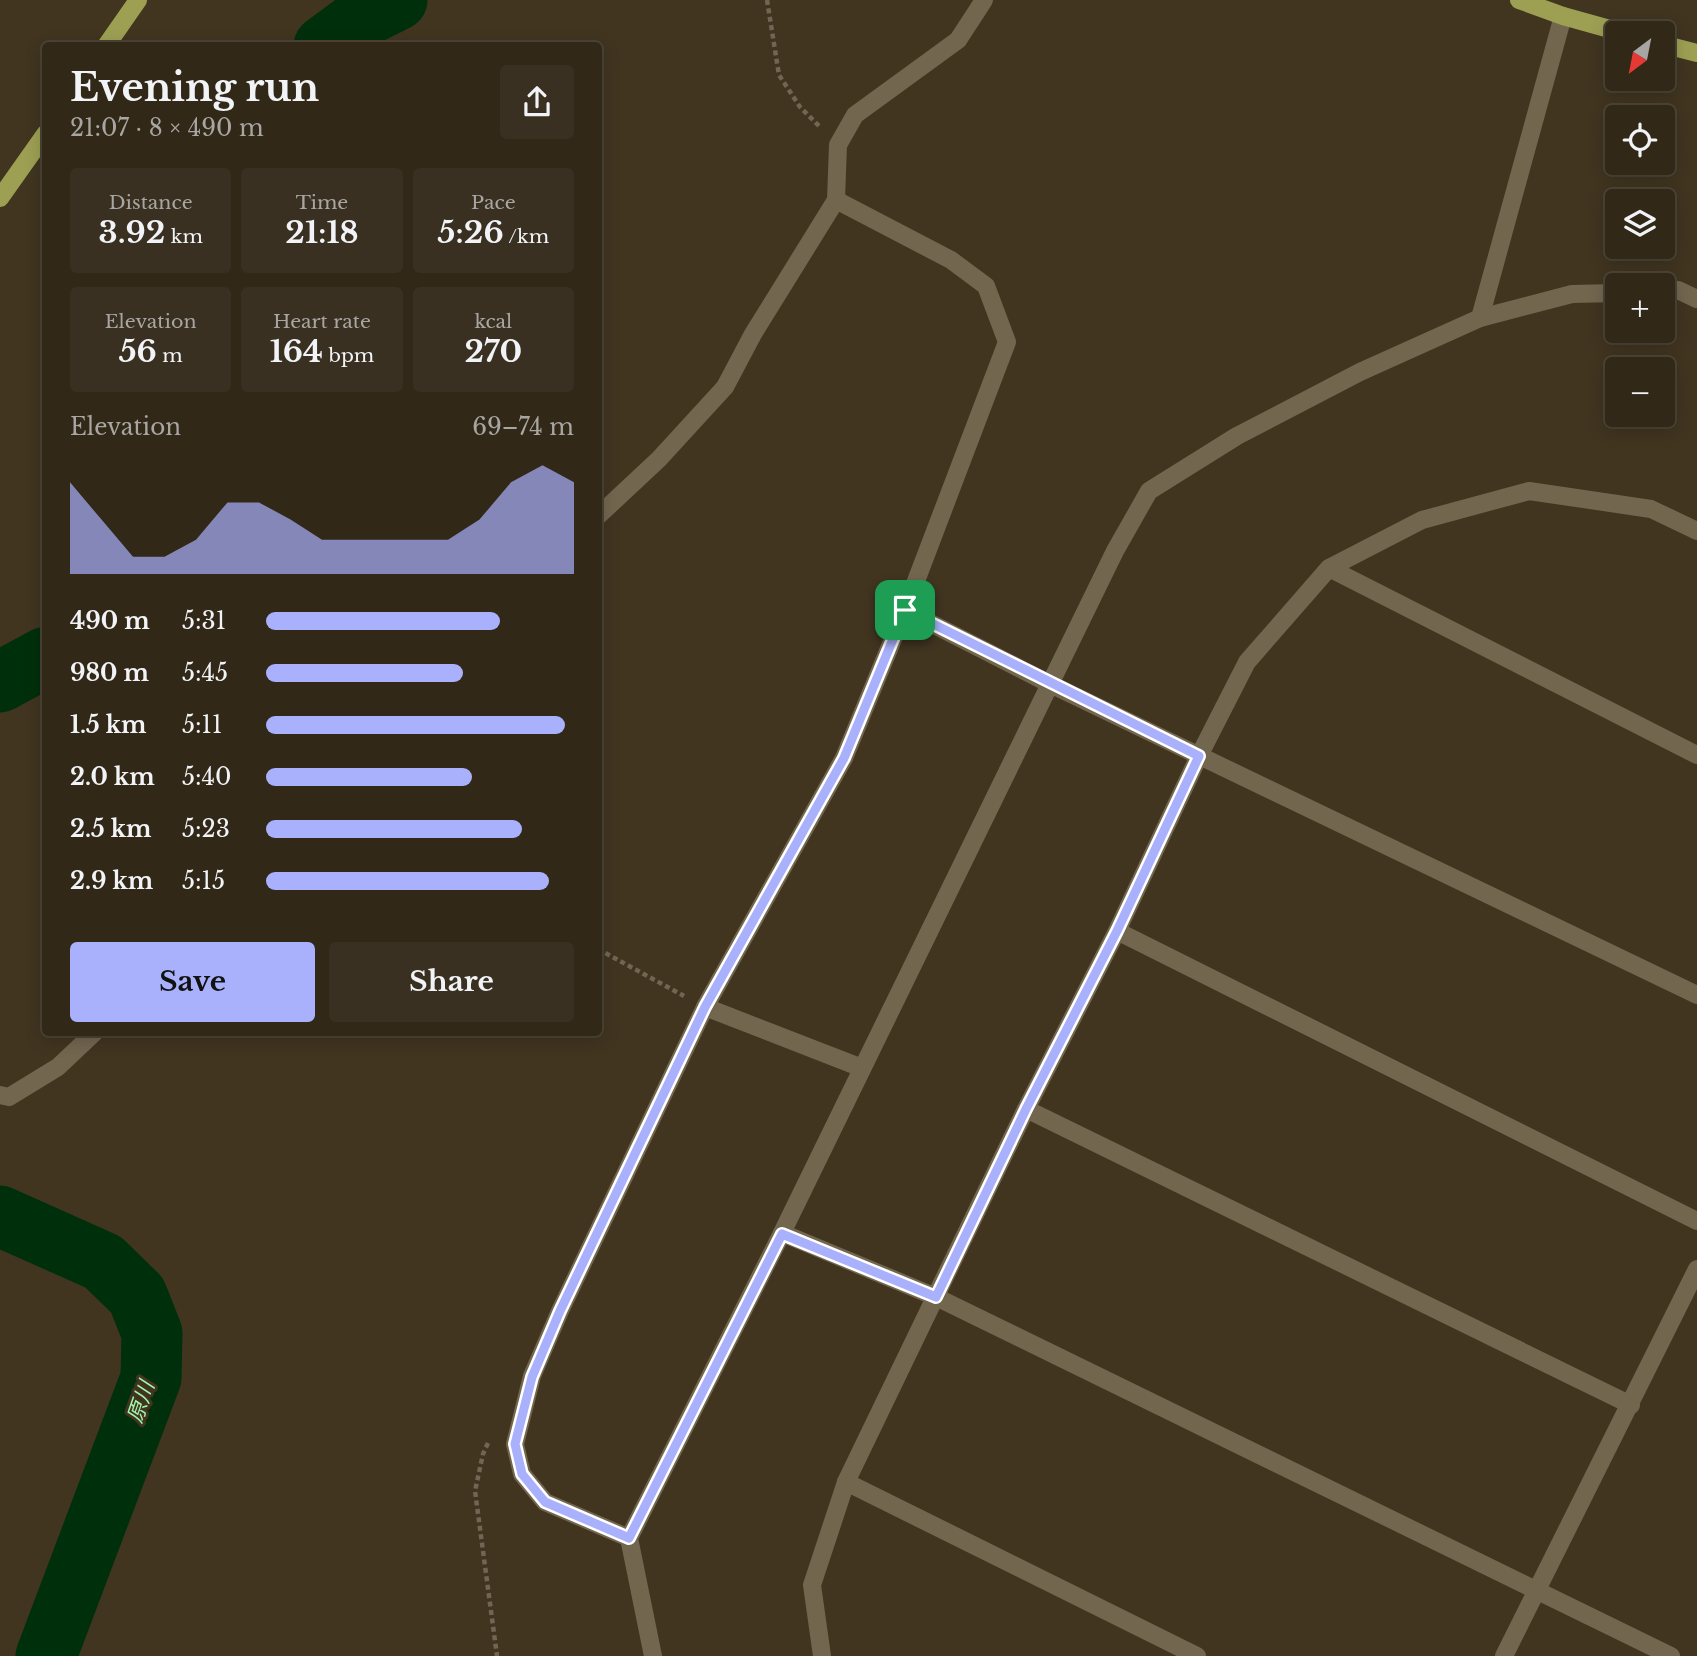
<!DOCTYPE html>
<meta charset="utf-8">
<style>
:root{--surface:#312818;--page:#393021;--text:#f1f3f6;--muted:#a8a6a2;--line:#4c4437;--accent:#a9b0fc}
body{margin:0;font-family:"Libre Baskerville","Noto Sans JP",serif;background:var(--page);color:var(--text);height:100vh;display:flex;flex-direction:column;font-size:26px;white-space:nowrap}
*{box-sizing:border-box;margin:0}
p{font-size:23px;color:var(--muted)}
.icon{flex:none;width:38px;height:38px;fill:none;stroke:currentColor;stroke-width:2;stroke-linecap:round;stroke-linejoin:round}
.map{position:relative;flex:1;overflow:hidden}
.side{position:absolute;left:42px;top:42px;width:560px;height:994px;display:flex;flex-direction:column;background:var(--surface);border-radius:7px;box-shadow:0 4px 18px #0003,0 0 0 2px var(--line)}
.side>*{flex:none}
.needle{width:46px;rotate:212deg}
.controls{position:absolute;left:1605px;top:21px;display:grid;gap:14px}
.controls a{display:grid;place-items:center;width:70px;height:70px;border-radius:7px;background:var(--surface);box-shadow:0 4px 18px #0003,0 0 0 2px var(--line);font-size:35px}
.pin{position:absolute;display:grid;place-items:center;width:60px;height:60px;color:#fff;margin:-30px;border-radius:14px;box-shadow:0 4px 10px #0006}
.round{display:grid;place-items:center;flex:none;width:74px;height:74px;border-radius:7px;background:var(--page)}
.summary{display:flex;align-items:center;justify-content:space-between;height:119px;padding:0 28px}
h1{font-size:38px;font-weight:700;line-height:52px}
.figures{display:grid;grid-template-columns:repeat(3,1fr);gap:10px;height:119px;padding:7px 28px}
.figures div{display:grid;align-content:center;border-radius:7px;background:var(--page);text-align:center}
.figures b{font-size:30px;font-weight:700}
.figures small{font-size:19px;font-weight:400}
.figures p{font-size:19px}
.chart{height:196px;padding:14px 28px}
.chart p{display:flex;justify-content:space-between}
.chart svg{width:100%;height:126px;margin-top:7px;fill:var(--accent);opacity:.7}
.cta{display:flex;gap:14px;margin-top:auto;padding:14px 28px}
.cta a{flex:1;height:80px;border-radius:7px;background:var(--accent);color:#111;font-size:28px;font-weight:700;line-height:80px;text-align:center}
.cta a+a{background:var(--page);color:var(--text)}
ul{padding:0 28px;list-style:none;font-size:23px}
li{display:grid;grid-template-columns:112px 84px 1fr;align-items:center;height:52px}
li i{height:18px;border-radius:9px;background:var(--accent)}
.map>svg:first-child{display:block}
</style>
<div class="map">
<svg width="1697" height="1656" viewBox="0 0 1697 1656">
<rect width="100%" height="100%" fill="#413520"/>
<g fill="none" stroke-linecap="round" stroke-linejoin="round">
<g stroke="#002f0b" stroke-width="61">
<polyline points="324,46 365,16 397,0"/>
<polyline points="0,682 46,657"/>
<polyline points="0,1216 103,1262 137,1295 152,1333 151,1378 46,1656"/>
</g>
<g stroke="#716654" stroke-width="4.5" stroke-dasharray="5 3.5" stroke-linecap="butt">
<polyline points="767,0 779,75 800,107 820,127"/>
<polyline points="598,949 684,996"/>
<polyline points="488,1443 483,1454 475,1491 497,1656"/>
</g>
<g stroke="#72664f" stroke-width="18">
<polyline points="1662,291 1678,290 1697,299"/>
<polyline points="1480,318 1563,16"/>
<polyline points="598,516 659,459 725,387 753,334 836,200 838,145 855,115 958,40 984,0"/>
<polyline points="1329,568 1697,755"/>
<polyline points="905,610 1050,684 1697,995"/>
<polyline points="1117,931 1697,1221"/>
<polyline points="705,1007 862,1068"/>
<polyline points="0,1095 9,1097 58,1067 95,1032"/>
<polyline points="1026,1109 1631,1405"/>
<polyline points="782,1233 936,1297 1671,1656"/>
<polyline points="846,1482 1197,1656"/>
<polyline points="629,1538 545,1502 522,1474 515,1444 532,1376 560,1311 705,1007 844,758 905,610 1007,342 986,286 951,260 836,200"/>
<polyline points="653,1656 629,1538 782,1233 1115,551 1149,491 1237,436 1360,372 1480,318 1572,294 1617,293"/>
<polyline points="822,1656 812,1585 846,1482 1026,1109 1117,931 1199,756 1247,662 1329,568 1422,520 1529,491 1651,509 1697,531"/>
<polyline points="1504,1656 1697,1269"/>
</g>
<g stroke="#9da053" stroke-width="18">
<polyline points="1519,0 1563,16 1624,33"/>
<polyline points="1662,44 1697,53"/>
<polyline points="106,46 138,0"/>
<polyline points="0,198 46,133"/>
</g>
</g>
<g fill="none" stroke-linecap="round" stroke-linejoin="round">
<defs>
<polygon id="route" points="905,610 1199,756 1117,931 1026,1109 936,1297 782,1234 629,1538 545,1502 522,1474 515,1444 532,1377 560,1311 705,1007 844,758"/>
</defs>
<use href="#route" stroke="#fff" stroke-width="14"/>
<use href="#route" stroke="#a9b0fc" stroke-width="9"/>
</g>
<g text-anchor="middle" stroke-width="6" stroke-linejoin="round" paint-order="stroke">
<g font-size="21" font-style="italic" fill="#a1f7ad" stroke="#413520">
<text transform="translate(141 1402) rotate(-71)" y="7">原川</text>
</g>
</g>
</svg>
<div class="controls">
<a><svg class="needle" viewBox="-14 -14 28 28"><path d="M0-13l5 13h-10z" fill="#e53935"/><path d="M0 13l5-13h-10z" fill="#a8a6a2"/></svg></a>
<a><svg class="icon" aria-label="locate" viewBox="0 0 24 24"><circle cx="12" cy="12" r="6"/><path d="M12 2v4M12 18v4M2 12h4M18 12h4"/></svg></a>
<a><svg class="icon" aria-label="layers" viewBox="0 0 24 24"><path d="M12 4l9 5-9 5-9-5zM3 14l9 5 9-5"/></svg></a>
<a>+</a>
<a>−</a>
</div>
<div class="pin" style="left:905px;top:610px;background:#1e9e55"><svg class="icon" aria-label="arrive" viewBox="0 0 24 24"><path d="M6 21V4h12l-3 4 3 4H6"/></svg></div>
<section class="side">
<div class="summary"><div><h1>Evening run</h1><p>21:07 · 8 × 490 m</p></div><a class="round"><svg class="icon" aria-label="share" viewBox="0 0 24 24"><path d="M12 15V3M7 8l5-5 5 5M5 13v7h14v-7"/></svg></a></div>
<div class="figures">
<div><p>Distance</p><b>3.92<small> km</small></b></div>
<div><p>Time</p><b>21:18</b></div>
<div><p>Pace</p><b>5:26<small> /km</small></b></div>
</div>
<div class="figures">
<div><p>Elevation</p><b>56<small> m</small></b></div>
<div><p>Heart rate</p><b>164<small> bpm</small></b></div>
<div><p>kcal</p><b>270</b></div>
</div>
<div class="chart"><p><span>Elevation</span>69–74 m</p>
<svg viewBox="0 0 160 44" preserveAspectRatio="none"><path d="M0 44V12L10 25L20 38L30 38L40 32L50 19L60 19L70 25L80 32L90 32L100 32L110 32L120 32L130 25L140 12L150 6L160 12V44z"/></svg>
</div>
<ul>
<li><b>490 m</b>5:31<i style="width:76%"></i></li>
<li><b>980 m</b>5:45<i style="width:64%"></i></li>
<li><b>1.5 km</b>5:11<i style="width:97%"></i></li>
<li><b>2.0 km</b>5:40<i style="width:67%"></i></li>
<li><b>2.5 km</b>5:23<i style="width:83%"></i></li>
<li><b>2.9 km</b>5:15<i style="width:92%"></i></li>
</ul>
<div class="cta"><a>Save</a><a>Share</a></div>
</section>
</div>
